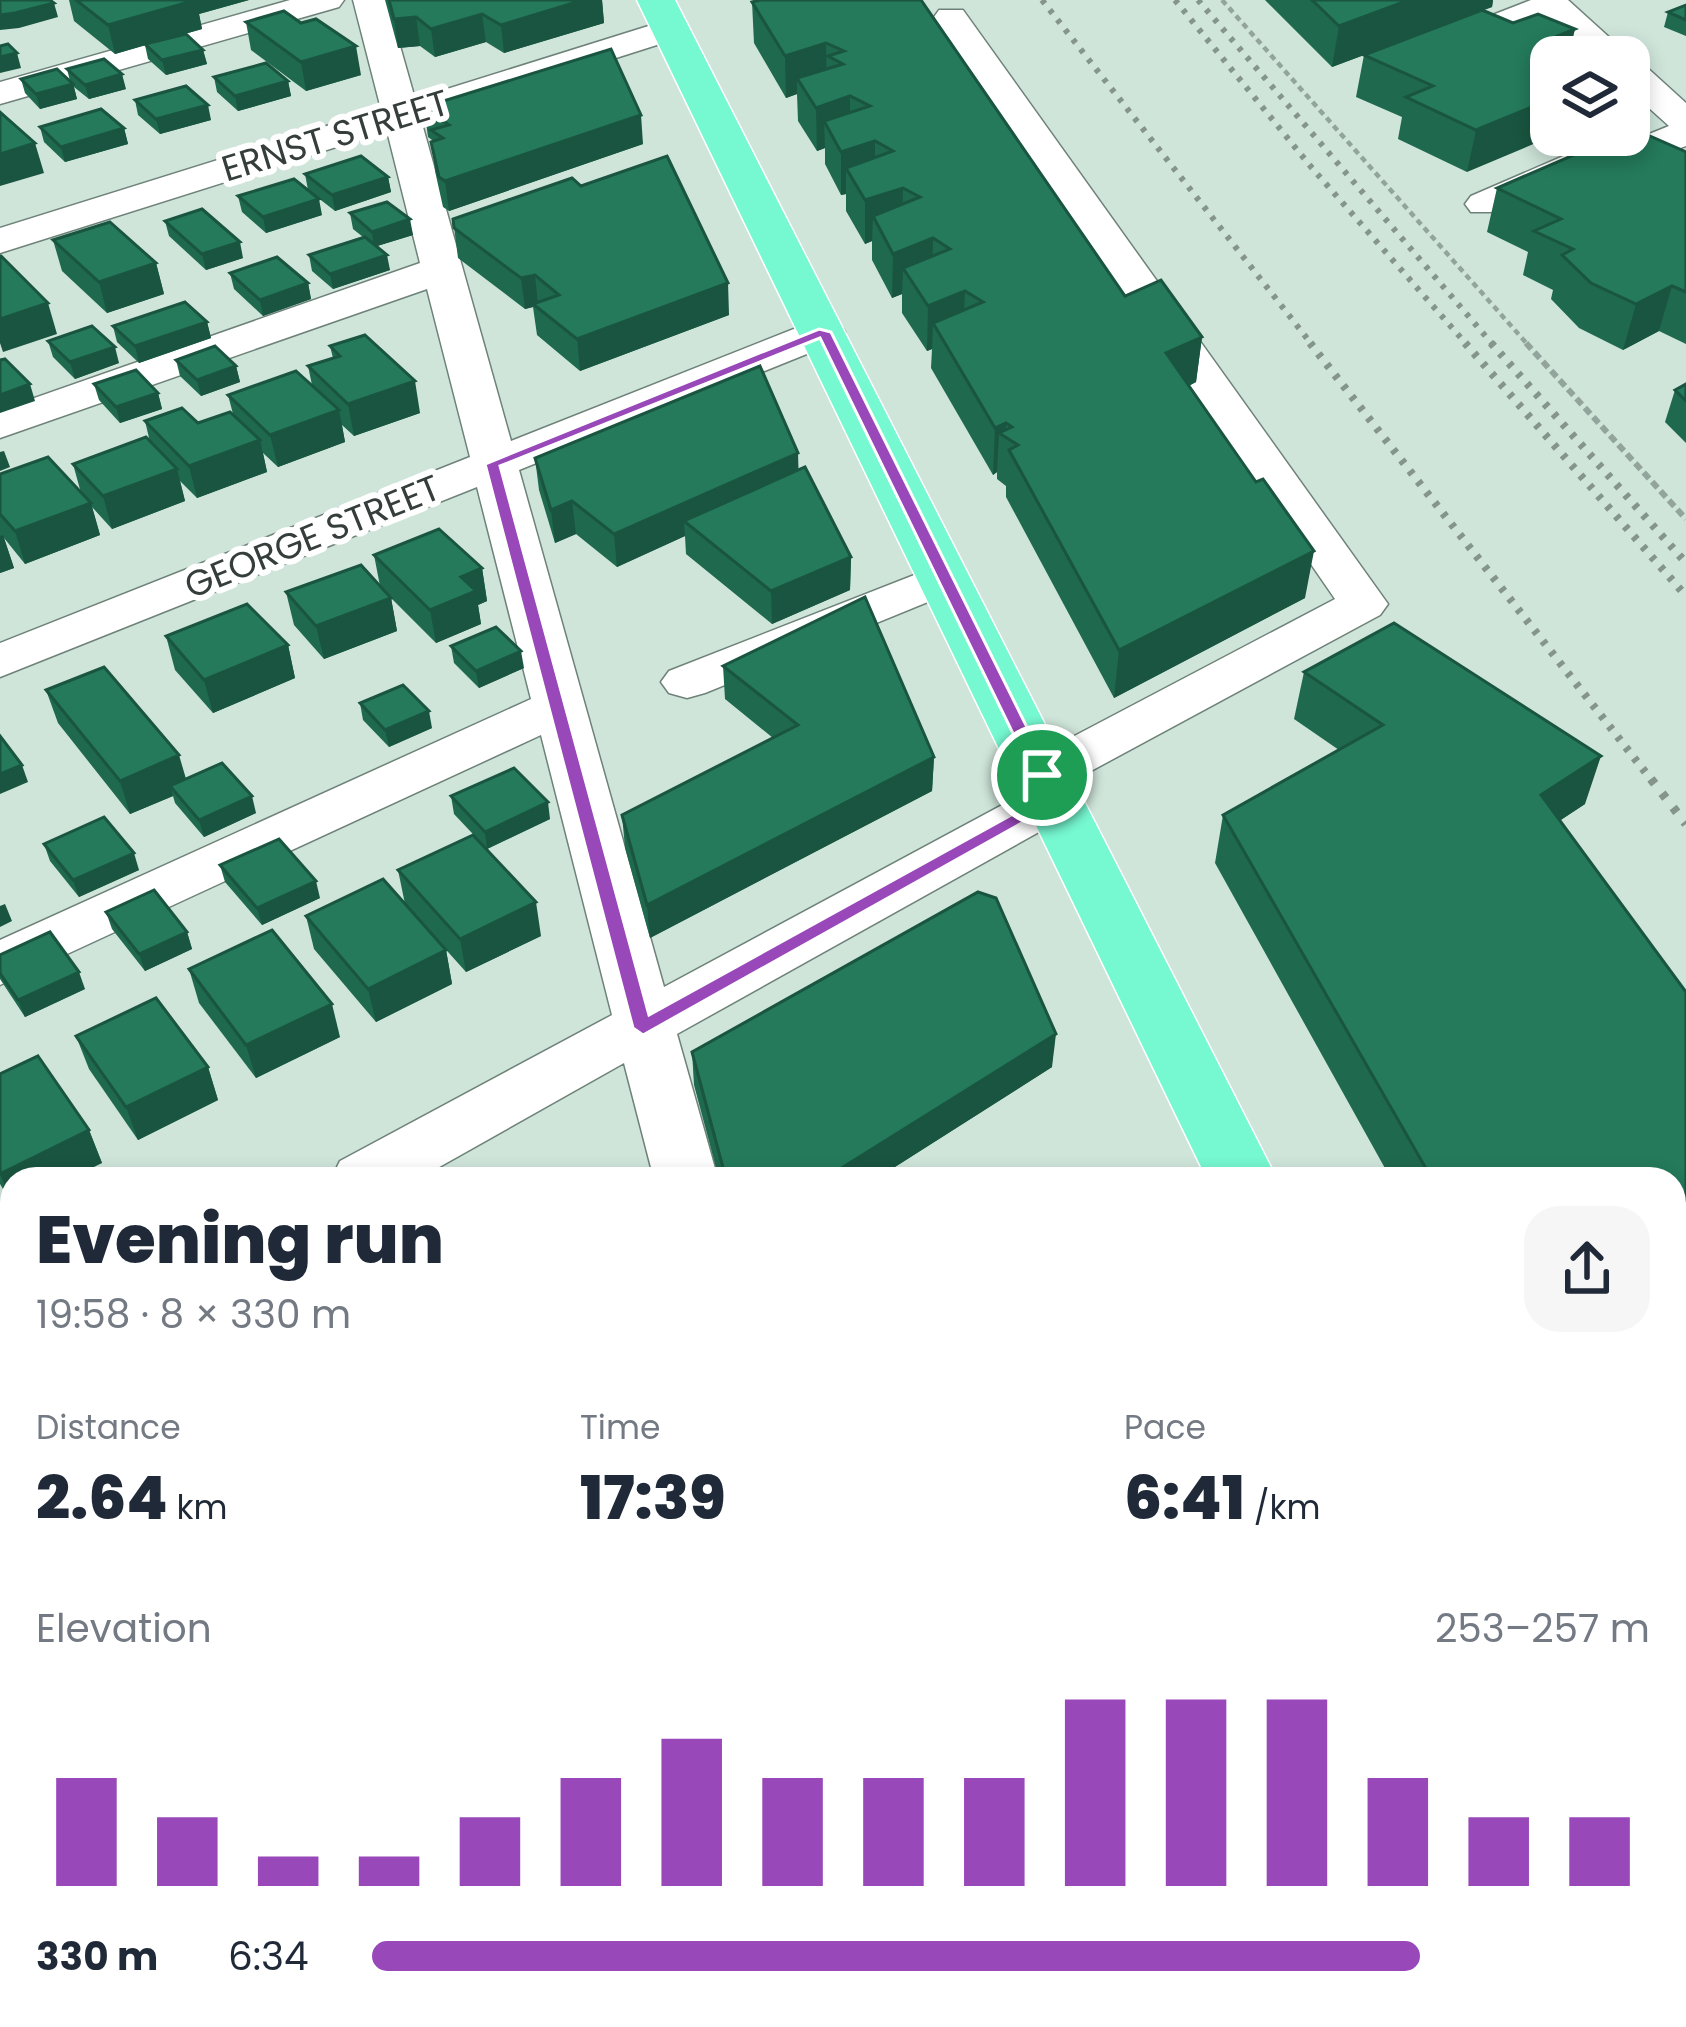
<!DOCTYPE html>
<meta charset="utf-8">
<style>
:root{--surface:#fff;--page:#f6f6f7;--text:#1f2937;--muted:#747a83;--accent:#9848b8}
body{margin:0;font-family:Poppins,sans-serif;background:var(--page);color:var(--text);height:100vh;display:flex;flex-direction:column;font-size:45px;white-space:nowrap}
*{box-sizing:border-box;margin:0}
p{font-size:39px;color:var(--muted)}
.icon{flex:none;width:66px;height:66px;fill:none;stroke:currentColor;stroke-width:2;stroke-linecap:round;stroke-linejoin:round}
.map{position:relative;flex:1;overflow:hidden}
.side{position:absolute;left:0px;top:1167px;width:1686px;height:861px;display:flex;flex-direction:column;background:var(--surface);border-radius:36px 36px 0 0;box-shadow:0 6px 18px #0003}
.side>*{flex:none}
.fabs{position:absolute;left:1530px;top:36px;display:grid;gap:24px}
.fabs a{display:grid;place-items:center;width:120px;height:120px;border-radius:24px;background:var(--surface);box-shadow:0 6px 18px #0003;font-size:60px}
.pin{position:absolute;display:grid;place-items:center;width:102px;height:102px;color:#fff;margin:-51px;border:6px solid #fff;border-radius:50%;box-shadow:0 3px 12px #0007}
.round{display:grid;place-items:center;flex:none;width:126px;height:126px;border-radius:36px;background:var(--page)}
.overview{display:flex;align-items:center;justify-content:space-between;height:204px;padding:0 36px}
h1{font-size:66px;font-weight:800;line-height:90px}
.metrics{display:grid;grid-template-columns:repeat(3,1fr);gap:18px;height:204px;padding:12px 36px}
.metrics div{display:grid;align-content:center}
.metrics b{font-size:60px;font-weight:800}
.metrics small{font-size:33px;font-weight:400}
.metrics p{font-size:33px}
.chart{height:336px;padding:24px 36px}
.chart p{display:flex;justify-content:space-between}
.chart svg{width:100%;height:216px;margin-top:12px;stroke:var(--accent);stroke-width:6}
ul{padding:0 36px;list-style:none;font-size:39px}
li{display:grid;grid-template-columns:192px 144px 1fr;align-items:center;height:90px}
li i{height:30px;border-radius:15px;background:var(--accent)}
.map>svg:first-child{display:block}
</style>
<div class="map">
<svg width="1686" height="2027" viewBox="0 0 1686 2027">
<rect width="100%" height="100%" fill="#cfe5da"/>
<g fill="none" stroke-linecap="round" stroke-linejoin="round">
<defs>
<g id="minor">
<polygon points="290,0 344,0 339,7 0,104 0,82"/>
<polygon points="353,0 387,0 415,99 658,23 682,23 687,30 682,37 421,120 511,441 809,323 824,319 839,323 845,332 839,341 519,470 664,987 1030,790 1023,787 1015,775 1023,763 1335,599 934,17 939,10 963,10 1388,604 1380,615 1065,785 1073,787 1081,800 1073,813 677,1034 718,1179 654,1179 624,1063 418,1179 331,1179 340,1161 612,1015 541,735 0,985 0,940 531,699 477,487 0,677 0,643 470,457 427,289 0,438 0,410 420,263 387,131 0,253 0,228 381,109"/>
<polygon points="1531,0 1568,0 1631,57 1592,57 1548,18 1435,60 1423,56 1417,49 1423,42"/>
<polygon points="1629,60 1642,63 1686,103 1686,146 1625,168 1606,165 1499,212 1471,212 1465,204 1471,196 1589,145 1622,145 1669,126 1629,90"/>
<polygon points="945,563 962,568 969,578 962,588 705,693 687,698 669,693 661,682 669,671"/>
<polygon points="12,1339 12,1400 0,1404 0,1343"/>
<polygon points="0,1787 12,1792 12,1892 0,1887"/>
<polygon points="12,1929 13,2016 0,2021 0,1934"/>
<polygon points="54,2016 141,2016 145,2027 59,2027"/>
<polygon points="885,2016 971,2016 974,2027 888,2027"/>
<polygon points="1008,2016 1103,2016 1098,2027 1004,2027"/>
</g>
<g id="major">
<polygon points="637,0 675,0 1277,1179 1207,1179"/>
<polygon points="1674,1977 1686,1982 1686,2027 1612,2027 1608,2016 1674,2016"/>
</g>
</defs>
<use href="#minor" stroke="#6e8279" stroke-width="3"/>
<use href="#major" stroke="#fff" stroke-width="3"/>
<polyline stroke="#93a49c" stroke-width="4.5" stroke-dasharray="6 4.5" stroke-linecap="butt" points="1222,0 1529,346"/>
<polyline stroke="#93a49c" stroke-width="6" stroke-dasharray="8 4.5" stroke-linecap="butt" points="1526,343 1686,519"/>
<use href="#minor" fill="#fff" fill-rule="evenodd"/>
<use href="#major" fill="#76f8d1" fill-rule="evenodd"/>
<g stroke="#85958d" stroke-width="6" stroke-dasharray="4.5 8" stroke-linecap="butt">
<polyline points="1042,0 1313,346"/>
<polyline points="1175,0 1312,168 1468,346"/>
<polyline points="1198,0 1494,346"/>
</g>
<g stroke="#85958d" stroke-width="8" stroke-dasharray="4.5 9" stroke-linecap="butt">
<polyline points="1310,343 1653,782"/>
<polyline points="1465,343 1686,596"/>
<polyline points="1491,343 1686,563"/>
</g>
<polyline stroke="#85958d" stroke-width="9" stroke-dasharray="6 12" stroke-linecap="butt" points="1651,779 1686,824"/>
</g>
<g fill="#1f694e">
<polygon points="69,0 249,0 199,14 202,29 174,37 203,50 207,64 166,75 148,59 145,45 115,54 74,21"/>
<polygon points="385,0 602,0 604,23 504,53 486,42 435,57 420,46 398,48"/>
<polygon points="921,0 1125,296 1202,337 1196,382 1189,386 1305,598 1114,698 1006,497 1006,486 997,479 997,472 993,475 931,368 932,349 927,351 902,313 902,294 892,298 872,260 872,241 865,244 846,211 846,194 841,195 825,164 825,148 817,151 798,121 797,94 786,98 754,43 752,2"/>
<polygon points="1265,0 1493,0 1492,7 1483,10 1513,23 1575,29 1570,47 1589,55 1589,57 1551,57 1467,172 1398,139 1402,117 1356,97 1364,55 1332,67"/>
<polygon points="1686,5 1686,36 1664,27 1668,12"/>
<polygon points="246,22 361,75 306,91 251,50"/>
<polygon points="67,69 126,89 89,99 74,87 77,99 40,109 25,93 21,79 70,81"/>
<polygon points="214,77 288,81 291,96 238,111 217,92"/>
<polygon points="135,100 211,120 160,134 138,115"/>
<polygon points="424,107 643,144 449,211 443,207 435,171 432,140 428,137"/>
<polygon points="40,127 124,128 128,144 65,162 44,142"/>
<polygon points="1686,152 1686,344 1659,331 1623,350 1579,328 1551,299 1553,290 1523,275 1528,252 1487,232 1497,188"/>
<polygon points="305,174 388,177 391,192 335,211 308,190"/>
<polygon points="238,196 322,215 266,233 242,212"/>
<polygon points="350,213 413,235 377,246 390,270 333,289 312,271 309,255 363,237 353,229"/>
<polygon points="453,219 729,315 580,371 537,335 533,307 525,309 458,258"/>
<polygon points="165,221 243,258 206,270 169,236"/>
<polygon points="53,240 156,263 164,294 107,313 62,271"/>
<polygon points="230,273 308,283 311,299 263,316 234,289"/>
<polygon points="207,322 211,338 139,363 117,342 113,326"/>
<polygon points="48,341 119,363 75,379 53,357"/>
<polygon points="330,346 420,413 354,436 342,425 345,442 278,467 263,453 267,472 197,498 180,481 185,501 112,529 92,507 100,535 25,564 4,538 14,568 0,573 0,474 81,493 73,464 150,442 145,421 198,423 233,414 228,395 312,385 308,366 333,358"/>
<polygon points="176,360 236,366 240,382 201,396 180,376"/>
<polygon points="94,384 158,393 162,409 120,423 99,400"/>
<polygon points="1686,384 1686,443 1665,422 1675,390"/>
<polygon points="535,458 799,470 851,557 850,590 772,624 686,554 685,536 617,567 576,534 555,543 539,490"/>
<polygon points="374,555 482,568 487,601 478,605 481,624 436,643 391,598 397,631 324,659 294,625 286,592 380,586"/>
<polygon points="166,636 288,645 295,678 213,713 175,670"/>
<polygon points="451,646 524,668 479,688 454,663"/>
<polygon points="723,666 934,757 932,791 650,938 625,848 622,815 773,738 725,699"/>
<polygon points="1304,672 1585,804 1559,821 1686,992 1686,1757 1674,1735 1674,1179 1391,1179 1215,863 1223,815 1339,750 1294,719"/>
<polygon points="46,690 186,779 256,813 204,837 175,803 173,796 130,814 58,723"/>
<polygon points="360,703 432,728 389,747 363,720"/>
<polygon points="451,796 550,819 487,849 454,814"/>
<polygon points="44,844 139,870 79,897 50,861"/>
<polygon points="220,865 320,898 262,925 225,882"/>
<polygon points="398,870 541,936 466,972 405,904"/>
<polygon points="106,912 187,932 192,949 145,971 112,929"/>
<polygon points="306,916 446,950 452,984 376,1022 314,949"/>
<polygon points="0,955 85,989 25,1017 0,979"/>
<polygon points="189,969 340,1037 256,1078 199,1003"/>
<polygon points="76,1036 208,1067 218,1100 138,1140 89,1069"/>
<polygon points="692,1052 1052,1067 876,1179 719,1179 694,1085"/>
<polygon points="0,1074 89,1130 102,1163 12,1179 12,1204 0,1184"/>
<polygon points="517,2016 648,2016 649,2021 642,2027 524,2027"/>
</g>
<g fill="#195540">
<polygon points="184,0 249,0 199,14 202,29 115,54 108,25"/>
<polygon points="583,0 602,0 604,23 504,53 501,25"/>
<polygon points="1409,0 1493,0 1492,7 1332,67 1339,26"/>
<polygon points="54,3 58,17 19,28 0,30 0,15"/>
<polygon points="482,14 486,42 435,57 431,29"/>
<polygon points="416,17 420,46 398,48 394,19"/>
<polygon points="1575,29 1568,57 1550,39"/>
<polygon points="826,43 827,85 797,78 797,94 786,98 785,56"/>
<polygon points="356,46 361,75 306,91 301,62"/>
<polygon points="203,50 207,64 166,75 162,60"/>
<polygon points="17,53 21,68 0,73 0,57"/>
<polygon points="122,74 126,89 89,99 85,85"/>
<polygon points="288,81 291,96 238,111 235,96"/>
<polygon points="73,84 77,99 40,109 36,94"/>
<polygon points="850,96 850,138 824,121 825,148 817,151 816,108"/>
<polygon points="1551,99 1551,135 1555,135 1467,172 1476,130"/>
<polygon points="208,105 211,120 160,134 156,119"/>
<polygon points="641,115 643,144 449,211 445,181"/>
<polygon points="124,128 128,144 65,162 61,147"/>
<polygon points="875,141 875,184 846,168 846,194 841,195 841,152"/>
<polygon points="35,143 44,173 0,186 0,154"/>
<polygon points="388,177 391,192 335,211 332,195"/>
<polygon points="903,188 902,231 873,216 872,241 865,244 865,200"/>
<polygon points="319,199 322,215 266,233 263,217"/>
<polygon points="410,219 413,235 374,247 372,232"/>
<polygon points="933,238 932,282 903,268 902,294 892,298 893,254"/>
<polygon points="240,242 243,258 206,270 202,254"/>
<polygon points="387,255 390,270 333,289 330,274"/>
<polygon points="156,263 164,294 107,313 99,282"/>
<polygon points="535,275 538,306 533,304 533,307 525,309 521,278"/>
<polygon points="308,283 311,299 263,316 260,300"/>
<polygon points="728,283 729,315 580,371 577,339"/>
<polygon points="1672,286 1659,331 1623,350 1636,304"/>
<polygon points="965,291 963,336 933,323 932,349 927,351 928,306"/>
<polygon points="48,303 57,334 3,352 0,343 0,319"/>
<polygon points="207,322 211,338 139,363 135,346"/>
<polygon points="1202,337 1196,382 1160,399 1166,353"/>
<polygon points="115,347 119,363 75,379 70,362"/>
<polygon points="236,366 240,382 201,396 197,380"/>
<polygon points="415,381 420,413 354,436 348,404"/>
<polygon points="30,384 35,401 0,413 0,395"/>
<polygon points="158,393 162,409 120,423 116,407"/>
<polygon points="339,410 345,442 278,467 270,435"/>
<polygon points="1006,423 1005,437 999,433 997,472 993,475 995,428"/>
<polygon points="260,440 267,472 197,498 189,466"/>
<polygon points="4,451 10,467 0,471 0,452"/>
<polygon points="798,453 799,486 684,521 685,536 617,567 614,534"/>
<polygon points="177,469 185,501 112,529 103,496"/>
<polygon points="572,501 576,534 555,543 551,510"/>
<polygon points="91,503 100,535 25,564 15,531"/>
<polygon points="3,535 14,568 0,573 0,536"/>
<polygon points="1314,551 1305,598 1114,698 1119,650"/>
<polygon points="851,557 850,590 772,624 771,591"/>
<polygon points="482,568 487,601 478,605 481,624 436,643 430,610 461,577"/>
<polygon points="391,598 397,631 324,659 316,626"/>
<polygon points="288,645 295,678 213,713 204,680"/>
<polygon points="521,651 524,668 479,688 476,671"/>
<polygon points="429,711 432,728 389,747 385,730"/>
<polygon points="179,755 189,789 170,786 173,796 130,814 120,781"/>
<polygon points="1601,756 1585,804 1526,843 1541,795"/>
<polygon points="934,757 932,791 650,938 647,905"/>
<polygon points="22,765 28,782 0,794 0,774"/>
<polygon points="252,796 256,813 204,837 199,820"/>
<polygon points="548,802 550,819 487,849 485,832"/>
<polygon points="134,853 139,870 79,897 73,880"/>
<polygon points="316,881 320,898 262,925 257,908"/>
<polygon points="536,902 541,936 466,972 460,939"/>
<polygon points="5,904 12,921 0,927 0,906"/>
<polygon points="187,932 192,949 145,971 139,954"/>
<polygon points="446,950 452,984 376,1022 368,989"/>
<polygon points="79,972 85,989 25,1017 18,1000"/>
<polygon points="332,1004 340,1037 256,1078 246,1045"/>
<polygon points="1056,1034 1052,1067 876,1179 824,1179"/>
<polygon points="208,1067 218,1100 138,1140 126,1107"/>
<polygon points="89,1130 102,1163 70,1179 12,1179 12,1202 0,1174"/>
<polygon points="620,2016 648,2016 649,2021 642,2027 605,2027"/>
</g>
<g fill="#247a5b" stroke="#195540" stroke-width="3">
<polygon points="0,0 50,0 54,3 15,13 0,15"/>
<polygon points="76,0 196,0 108,25"/>
<polygon points="389,0 583,0 501,25 482,14 431,29 416,17 394,19"/>
<polygon points="760,0 921,0 1125,296 1161,280 1202,337 1166,353 1256,482 1263,479 1314,551 1119,650 1009,450 1018,445 999,433 1012,427 1006,423 995,428 933,323 983,302 965,291 928,306 903,268 950,249 933,238 893,254 873,216 920,197 903,188 865,200 846,168 893,151 875,141 841,152 824,121 870,106 850,96 816,108 797,78 843,64 828,56 844,51 826,43 785,56 752,2"/>
<polygon points="1312,0 1409,0 1339,26"/>
<polygon points="1686,5 1686,20 1668,12"/>
<polygon points="1482,10 1513,23 1538,14 1575,29 1550,39 1589,55 1584,57 1551,57 1551,99 1476,130 1406,97 1433,86 1364,55"/>
<polygon points="284,11 301,23 316,19 356,46 301,62 246,22"/>
<polygon points="186,34 203,50 162,60 145,44"/>
<polygon points="8,44 17,53 0,57 0,46"/>
<polygon points="611,49 641,115 445,181 439,177 431,142 443,138 431,130 449,125 424,107"/>
<polygon points="104,59 122,74 85,85 67,69"/>
<polygon points="266,63 288,81 235,96 214,77"/>
<polygon points="57,69 73,84 36,94 21,79"/>
<polygon points="186,86 208,105 156,119 135,100"/>
<polygon points="101,109 124,128 61,147 40,127"/>
<polygon points="0,112 35,143 0,154"/>
<polygon points="1634,129 1686,152 1686,292 1672,286 1636,304 1591,283 1562,255 1573,249 1534,231 1561,219 1497,188 1620,135 1629,135 1629,131"/>
<polygon points="361,156 388,177 332,195 305,174"/>
<polygon points="667,156 728,283 577,339 533,304 559,295 535,275 521,278 454,228 453,219 572,178 581,186"/>
<polygon points="294,179 319,199 263,217 238,196"/>
<polygon points="387,202 410,219 372,232 350,213"/>
<polygon points="202,209 240,242 202,254 165,221"/>
<polygon points="110,222 156,263 99,282 53,240"/>
<polygon points="365,237 387,255 330,274 309,255"/>
<polygon points="0,256 1,256 48,303 0,319"/>
<polygon points="277,257 308,283 260,300 230,273"/>
<polygon points="185,302 207,322 135,346 113,326"/>
<polygon points="92,326 115,347 70,362 48,341"/>
<polygon points="365,335 415,381 348,404 308,366 340,356 330,346"/>
<polygon points="215,346 236,366 197,380 176,360"/>
<polygon points="5,359 30,384 0,395 0,360"/>
<polygon points="760,366 798,453 614,534 572,501 551,510 535,458"/>
<polygon points="136,370 158,393 116,407 94,384"/>
<polygon points="296,371 339,410 270,435 228,395"/>
<polygon points="1686,384 1686,401 1675,390"/>
<polygon points="182,408 198,423 230,412 260,440 189,466 145,421"/>
<polygon points="146,437 177,469 103,496 73,464"/>
<polygon points="48,457 91,503 15,531 0,514 0,474"/>
<polygon points="805,467 851,557 771,591 684,521"/>
<polygon points="439,529 482,568 461,577 476,591 430,610 374,555"/>
<polygon points="361,565 391,598 316,626 286,592"/>
<polygon points="865,597 934,757 647,905 622,815 798,725 723,666"/>
<polygon points="247,604 288,645 204,680 166,636"/>
<polygon points="1394,623 1601,756 1541,795 1686,992 1686,1669 1674,1648 1674,1179 1432,1179 1223,815 1383,725 1304,672"/>
<polygon points="496,627 521,651 476,671 451,646"/>
<polygon points="104,667 179,755 120,781 46,690"/>
<polygon points="403,685 429,711 385,730 360,703"/>
<polygon points="0,736 22,765 0,774"/>
<polygon points="222,763 252,796 199,820 170,786"/>
<polygon points="514,768 548,802 485,832 451,796"/>
<polygon points="104,817 134,853 73,880 44,844"/>
<polygon points="473,835 536,902 460,939 398,870"/>
<polygon points="279,839 316,881 257,908 220,865"/>
<polygon points="383,879 446,950 368,989 306,916"/>
<polygon points="154,890 187,932 139,954 106,912"/>
<polygon points="978,892 996,898 1056,1034 824,1179 726,1179 692,1052"/>
<polygon points="272,930 332,1004 246,1045 189,969"/>
<polygon points="50,932 79,972 18,1000 0,973 0,955"/>
<polygon points="156,998 208,1067 126,1107 76,1036"/>
<polygon points="38,1056 89,1130 0,1174 0,1074"/>
<polygon points="12,1480 12,1503 2,1485"/>
<polygon points="345,2016 456,2016 463,2027 329,2027"/>
<polygon points="525,2016 620,2016 605,2027 532,2027"/>
<polygon points="1268,2016 1496,2016 1501,2027 1255,2027"/>
</g>
<path fill="#9848b8" stroke="#fff" stroke-width="3" fill-rule="evenodd" d="M819,329L831,332L1063,800L643,1035L633,1028L485,464ZM820,338L1044,797L649,1015L500,466Z"/>
<g text-anchor="middle" stroke-width="12" stroke-linejoin="round" paint-order="stroke">
<g font-size="36" fill="#353e3a" stroke="#fff">
<text transform="translate(335 135) rotate(-17)" y="13">ERNST STREET</text>
<text transform="translate(312 536) rotate(-22)" y="13">GEORGE STREET</text>
</g>
</g>
</svg>
<div class="fabs">
<a><svg class="icon" aria-label="layers" viewBox="0 0 24 24"><path d="M12 4l9 5-9 5-9-5zM3 14l9 5 9-5"/></svg></a>
</div>
<div class="pin" style="left:1042px;top:775px;background:#1e9e55"><svg class="icon" aria-label="arrive" viewBox="0 0 24 24"><path d="M6 21V4h12l-3 4 3 4H6"/></svg></div>
<section class="side">
<div class="overview"><div><h1>Evening run</h1><p>19:58 · 8 × 330 m</p></div><a class="round"><svg class="icon" aria-label="share" viewBox="0 0 24 24"><path d="M12 15V3M7 8l5-5 5 5M5 13v7h14v-7"/></svg></a></div>
<div class="metrics">
<div><p>Distance</p><b>2.64<small> km</small></b></div>
<div><p>Time</p><b>17:39</b></div>
<div><p>Pace</p><b>6:41<small> /km</small></b></div>
</div>
<div class="chart"><p><span>Elevation</span>253–257 m</p>
<svg viewBox="0 0 160 44" preserveAspectRatio="none"><path d="M5 44V22M15 44V30M25 44V38M35 44V38M45 44V30M55 44V22M65 44V14M75 44V22M85 44V22M95 44V22M105 44V6M115 44V6M125 44V6M135 44V22M145 44V30M155 44V30"/></svg>
</div>
<ul>
<li><b>330 m</b>6:34<i style="width:82%"></i></li>
</ul>
</section>
</div>
